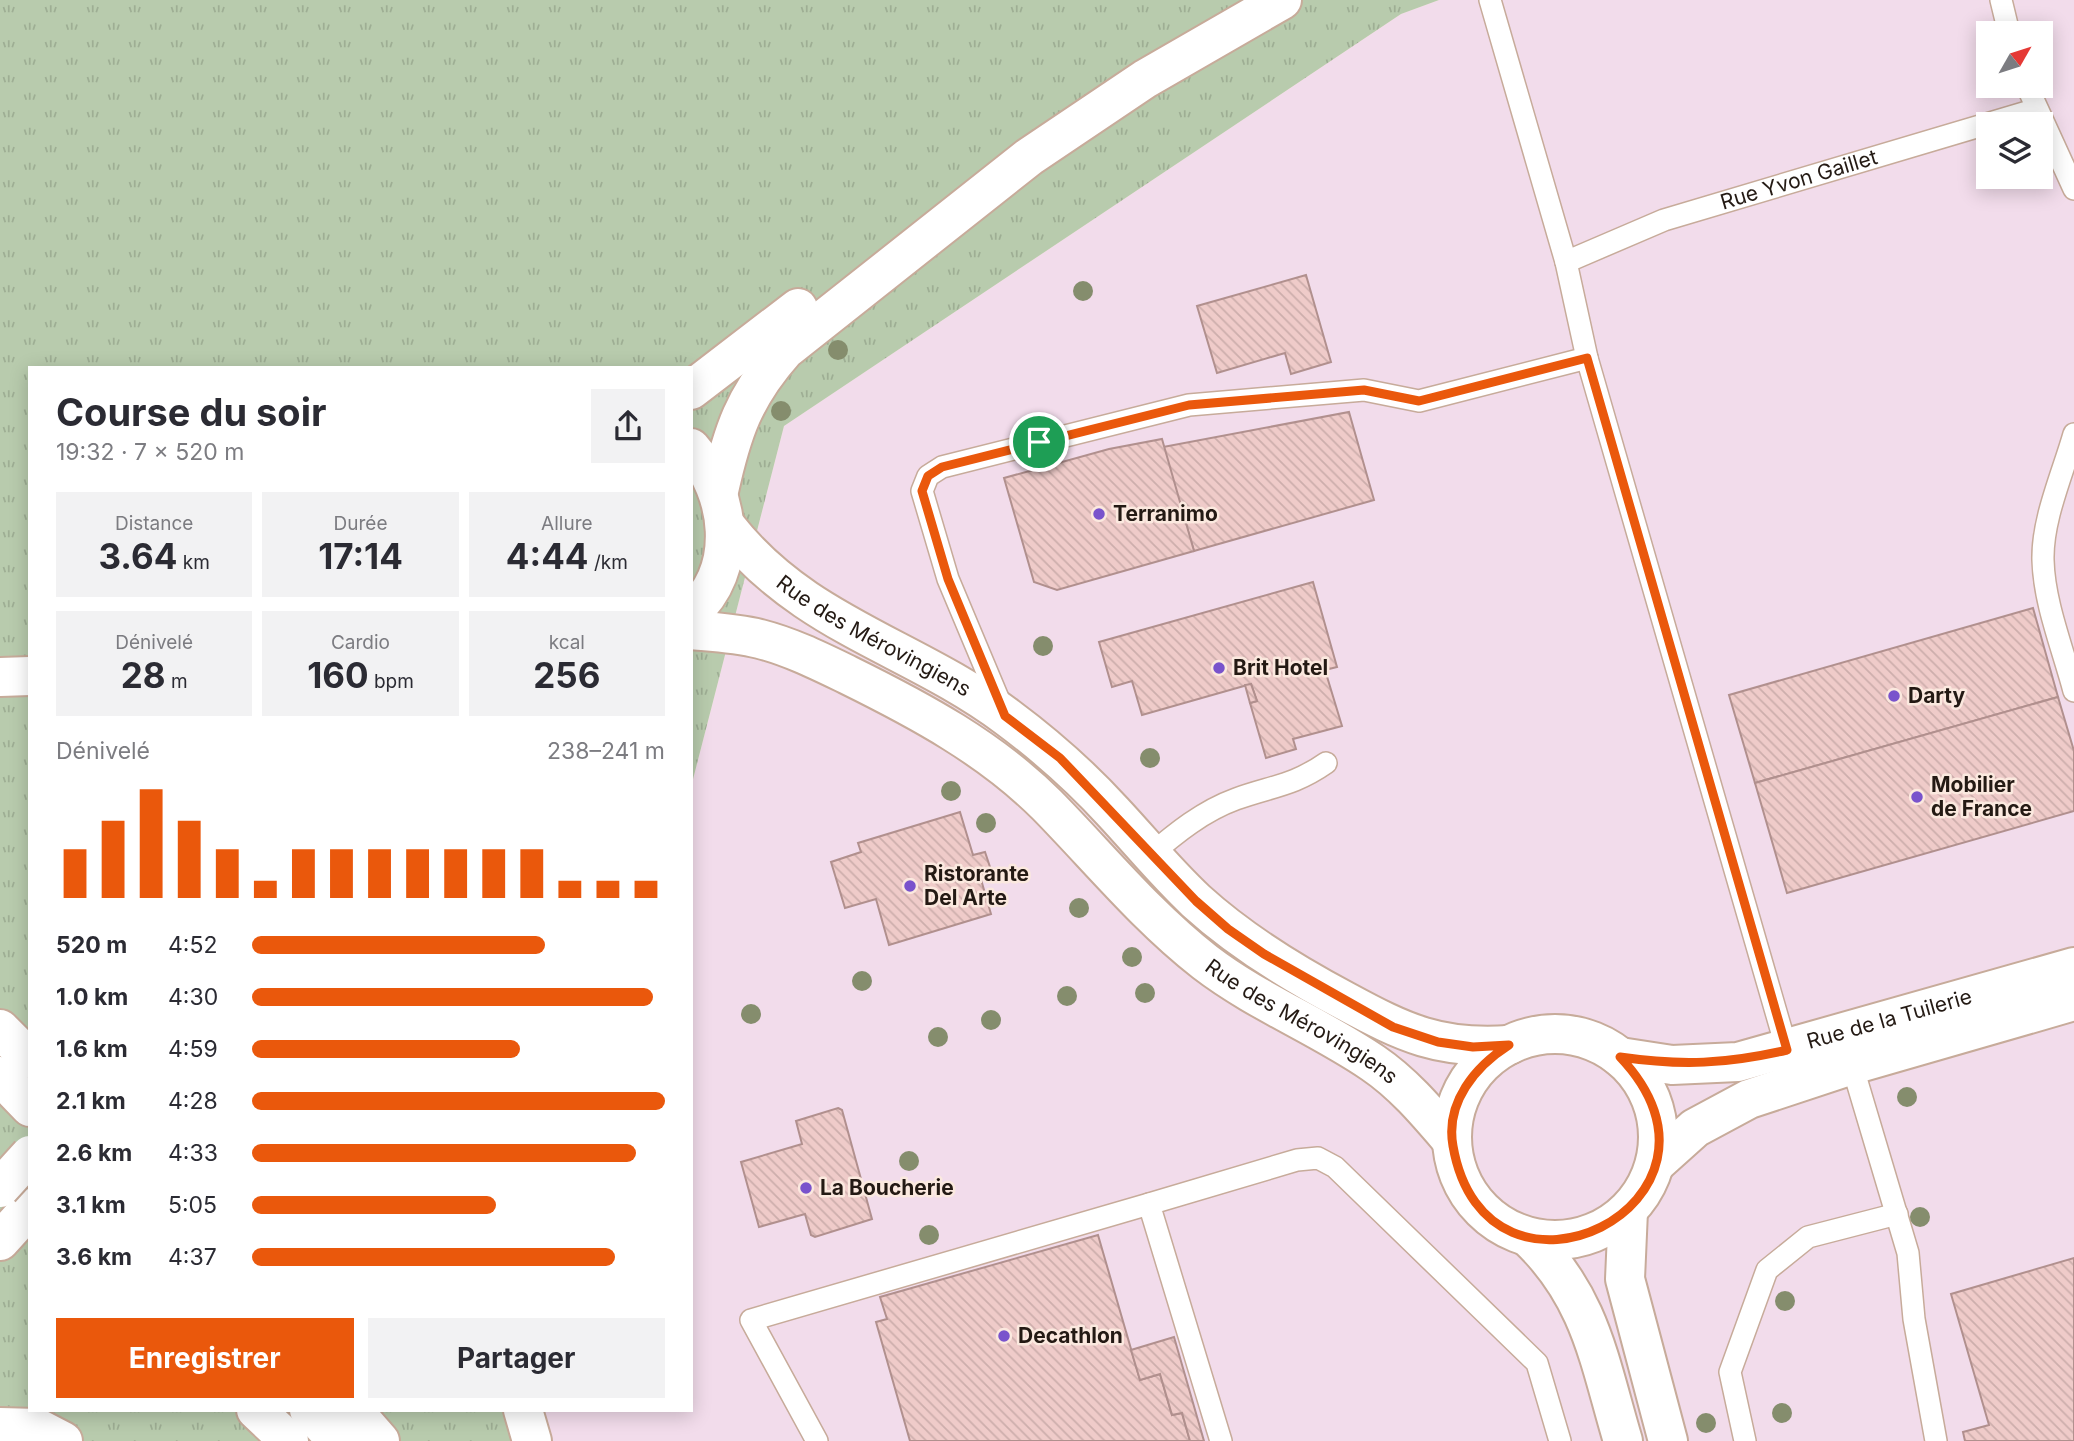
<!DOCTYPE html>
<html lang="fr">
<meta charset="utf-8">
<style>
:root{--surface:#fff;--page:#f2f2f3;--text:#2b2b33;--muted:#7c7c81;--accent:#ea580c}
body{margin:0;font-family:Inter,sans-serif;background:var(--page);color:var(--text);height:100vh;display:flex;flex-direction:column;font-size:26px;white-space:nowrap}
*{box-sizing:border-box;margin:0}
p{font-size:23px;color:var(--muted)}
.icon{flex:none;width:38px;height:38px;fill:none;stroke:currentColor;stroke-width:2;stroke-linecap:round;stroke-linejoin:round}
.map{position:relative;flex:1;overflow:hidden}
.details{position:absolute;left:28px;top:366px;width:665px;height:1046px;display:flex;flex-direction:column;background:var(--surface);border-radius:0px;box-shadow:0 4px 18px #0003}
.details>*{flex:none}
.needle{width:46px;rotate:51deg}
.controls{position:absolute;left:1976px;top:21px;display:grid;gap:14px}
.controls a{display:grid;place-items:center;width:77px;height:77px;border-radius:0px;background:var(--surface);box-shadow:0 4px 18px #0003;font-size:35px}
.pin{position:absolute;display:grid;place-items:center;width:60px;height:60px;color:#fff;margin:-30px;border:4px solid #fff;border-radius:50%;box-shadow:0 2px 7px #0007}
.round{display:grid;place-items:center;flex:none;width:74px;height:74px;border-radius:0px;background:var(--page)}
.overview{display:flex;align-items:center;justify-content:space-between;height:119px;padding:0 28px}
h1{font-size:38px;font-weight:700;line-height:52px}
.metrics{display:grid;grid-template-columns:repeat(3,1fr);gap:10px;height:119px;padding:7px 28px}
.metrics div{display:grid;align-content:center;border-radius:0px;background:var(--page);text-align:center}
.metrics b{font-size:35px;font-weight:700}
.metrics small{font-size:19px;font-weight:400}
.metrics p{font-size:19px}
.chart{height:196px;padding:14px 28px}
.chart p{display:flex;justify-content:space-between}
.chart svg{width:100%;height:126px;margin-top:7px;stroke:var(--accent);stroke-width:6}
.cta{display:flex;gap:14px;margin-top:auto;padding:14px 28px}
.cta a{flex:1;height:80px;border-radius:0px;background:var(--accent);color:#fff;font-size:28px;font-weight:700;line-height:80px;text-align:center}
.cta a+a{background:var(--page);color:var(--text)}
ul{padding:0 28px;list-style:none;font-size:23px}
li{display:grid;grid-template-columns:112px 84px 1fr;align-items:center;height:52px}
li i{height:18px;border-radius:9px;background:var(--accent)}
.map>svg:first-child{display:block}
</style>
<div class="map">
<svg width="2074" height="1441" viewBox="0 0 2074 1441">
<defs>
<pattern id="grass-tufts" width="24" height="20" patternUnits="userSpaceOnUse" patternTransform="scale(1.75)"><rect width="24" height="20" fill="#b8cbad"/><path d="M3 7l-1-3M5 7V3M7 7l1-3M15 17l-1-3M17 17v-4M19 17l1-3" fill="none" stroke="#9eae94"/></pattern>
<pattern id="building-back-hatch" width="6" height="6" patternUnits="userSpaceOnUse" patternTransform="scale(1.75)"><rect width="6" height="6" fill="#efcbc9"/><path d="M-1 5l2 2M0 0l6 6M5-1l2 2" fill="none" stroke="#cdaeac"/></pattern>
</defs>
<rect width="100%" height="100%" fill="#fbe9df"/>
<path fill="#f2dceb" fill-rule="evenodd" d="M1439,0H2074V1441H523L531,1411L691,1410V787L784,426L1401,14ZM1988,33H2040V86H1988ZM1988,124H2040V177H1988Z"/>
<polygon fill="url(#grass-tufts)" points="0,0 1439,0 1401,14 784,426 691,787 691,368 30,368 30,1410 531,1411 523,1441 50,1441 0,1426"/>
<g fill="url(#building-back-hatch)" stroke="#b1908e" stroke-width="2">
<polygon points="1306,275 1331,362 1291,374 1285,353 1217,373 1197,306"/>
<polygon points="1349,412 1374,500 1194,551 1163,447"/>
<polygon points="1162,439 1194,551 1057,590 1034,582 1004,478 1109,449"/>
<polygon points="1313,582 1337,667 1325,670 1342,726 1293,739 1296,749 1266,758 1250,703 1257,701 1251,684 1142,715 1132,681 1112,687 1099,642"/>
<polygon points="2033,608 2058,697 1755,783 1729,695"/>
<polygon points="1251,684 1257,701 1250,703 1245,685"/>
<polygon points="2058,697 2074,751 2074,811 1787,893 1755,783"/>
<polygon points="960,812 973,855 985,852 992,873 980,876 991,914 889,945 876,899 845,908 831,862 861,852 858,843"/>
<polygon points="838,1108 842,1110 872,1219 815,1237 811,1235 805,1214 759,1227 741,1162 802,1144 796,1121"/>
<polygon points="1098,1235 1140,1380 1160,1374 1172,1415 1182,1413 1190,1441 910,1441 876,1322 887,1319 880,1297"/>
<polygon points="2074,1258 2074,1441 1965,1441 1963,1432 1989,1425 1951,1294"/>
<polygon points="1174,1337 1204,1441 1190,1441 1182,1413 1172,1415 1160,1374 1140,1380 1131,1350"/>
</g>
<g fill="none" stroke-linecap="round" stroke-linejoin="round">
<defs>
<g id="service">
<polyline points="1490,0 1566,262"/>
<polyline points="2001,0 2009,33"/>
<polyline points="2027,86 2074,189"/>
<path d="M2074,434C2063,473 2042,519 2043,560C2044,603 2063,649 2074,691"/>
<polyline points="1003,710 948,579 922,491 928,476 942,467 1189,405 1364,390 1419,401 1587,358"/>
<path d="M1149,856C1176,833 1203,811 1236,799C1272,786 1293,786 1326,763"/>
<path id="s1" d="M1787,1050L1587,358L1566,262L1664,220L2037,109"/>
<polyline points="1852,1065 1908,1253 1914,1319 1936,1441"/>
<polyline points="817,1441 751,1320 1149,1204"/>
<polyline points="1221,1441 1149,1204 1297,1160 1318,1158 1335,1167 1537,1363 1560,1441"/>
<polyline points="1745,1441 1730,1372 1767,1270 1808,1237 1897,1214"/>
</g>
<g id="minor">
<path id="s2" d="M726,526C803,625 912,646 1007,717C1046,746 1081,777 1113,812C1141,842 1166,873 1196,901C1240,941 1292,973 1345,1001C1404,1033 1440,1050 1509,1045"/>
<path id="s3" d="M691,630C714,632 737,633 760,639C791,647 819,661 848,675C919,710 990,748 1047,805C1099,858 1146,916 1205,962C1257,1002 1319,1026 1373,1063C1404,1084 1428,1113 1452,1141"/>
<circle cx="1555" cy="1137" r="103"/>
<path id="s4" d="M1620,1057L1672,1065L1738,1062L2074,967"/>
<polyline points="1656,1163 1695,1128 1749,1099 1852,1065 2074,1001"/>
<polyline points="1628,1211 1625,1279 1668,1441"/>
<path d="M1528,1237C1591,1297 1599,1361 1623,1441"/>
<polyline points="0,1427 38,1428 63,1441"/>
</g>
<g id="secondary">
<polyline points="691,390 798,308"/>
<path d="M691,448C731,493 741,569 691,613"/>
<path d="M719,491C732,432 744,396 785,350L1029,157L1145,79L1282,0"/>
</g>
<g id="trunk">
<polyline points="0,677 30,676"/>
<polyline points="0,1029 30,1059"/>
<polyline points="0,1076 30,1107"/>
<polyline points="0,1241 30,1208"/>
<polyline points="256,1410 289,1441"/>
<polyline points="309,1410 337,1441"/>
<polyline points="353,1410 380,1441"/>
<polyline points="523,1410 532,1441"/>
</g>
</defs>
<use href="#service" stroke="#c7ab9a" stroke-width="24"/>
<use href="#minor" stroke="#c7ab9a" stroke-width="42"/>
<use href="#secondary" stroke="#c7ab9a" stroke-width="42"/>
<use href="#trunk" stroke="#c7ab9a" stroke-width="42"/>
<use href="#service" stroke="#fff" stroke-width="21"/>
<use href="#minor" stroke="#fff" stroke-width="38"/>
<use href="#secondary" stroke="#fff" stroke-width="38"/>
<use href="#trunk" stroke="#fff" stroke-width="38"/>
<defs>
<polyline id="trunk-bridge" points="0,1188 30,1155"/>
</defs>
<use href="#trunk-bridge" stroke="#c7ab9a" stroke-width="42" stroke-linecap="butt"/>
<use href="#trunk-bridge" stroke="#fff" stroke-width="38"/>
</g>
<g fill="#858d6d">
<circle cx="1083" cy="291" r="10"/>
<circle cx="838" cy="350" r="10"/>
<circle cx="781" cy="411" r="10"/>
<circle cx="1043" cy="646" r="10"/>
<circle cx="1150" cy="758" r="10"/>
<circle cx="951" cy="791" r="10"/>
<circle cx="986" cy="823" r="10"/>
<circle cx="1079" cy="908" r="10"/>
<circle cx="1132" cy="957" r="10"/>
<circle cx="862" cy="981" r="10"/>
<circle cx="1145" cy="993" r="10"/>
<circle cx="1067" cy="996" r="10"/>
<circle cx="751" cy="1014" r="10"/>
<circle cx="991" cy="1020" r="10"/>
<circle cx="938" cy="1037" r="10"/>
<circle cx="1907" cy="1097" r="10"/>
<circle cx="909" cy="1161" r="10"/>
<circle cx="1920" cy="1217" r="10"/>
<circle cx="929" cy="1235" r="10"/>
<circle cx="1785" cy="1301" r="10"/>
<circle cx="1782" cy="1413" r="10"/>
<circle cx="1706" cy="1423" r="10"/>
</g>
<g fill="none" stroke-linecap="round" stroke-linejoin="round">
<defs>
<path id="route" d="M1587,358L1787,1050C1726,1064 1682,1066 1620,1057C1759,1203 1486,1335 1453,1146C1445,1102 1476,1066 1509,1045L1473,1047L1438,1042L1393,1027L1264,954L1228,929L1196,901L1060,758L1005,716L948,579L922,491L928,476L942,467L1189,405L1364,390L1419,401Z"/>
</defs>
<use href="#route" stroke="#fff" stroke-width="14"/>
<use href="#route" stroke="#ea580c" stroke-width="9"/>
</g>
<g fill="#7953cc" stroke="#fbe9df" stroke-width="2.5">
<circle cx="1099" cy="514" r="7"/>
<circle cx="1219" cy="668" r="7"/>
<circle cx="1894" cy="696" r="7"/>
<circle cx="1917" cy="797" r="7"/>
<circle cx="910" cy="886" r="7"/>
<circle cx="806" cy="1188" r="7"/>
<circle cx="1004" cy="1336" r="7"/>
</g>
<g text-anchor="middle" stroke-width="5" stroke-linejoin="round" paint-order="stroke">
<g font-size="21" fill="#241a14" stroke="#fbe9df">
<text dy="7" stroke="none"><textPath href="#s1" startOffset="1066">Rue Yvon Gaillet</textPath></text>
<text dy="7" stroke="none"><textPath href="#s2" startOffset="186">Rue des Mérovingiens</textPath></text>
<text dy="7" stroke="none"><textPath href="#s4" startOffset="276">Rue de la Tuilerie</textPath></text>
<text dy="7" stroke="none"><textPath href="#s3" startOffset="740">Rue des Mérovingiens</textPath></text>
</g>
<g font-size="21" font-weight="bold" fill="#241a14" stroke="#fbe9df" text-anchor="start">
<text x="1113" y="521">Terranimo</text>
<text x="1233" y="675">Brit Hotel</text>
<text x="1908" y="703">Darty</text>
<text x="1931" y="792">Mobilier<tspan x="1931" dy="24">de France</tspan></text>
<text x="924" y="881">Ristorante<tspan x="924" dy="24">Del Arte</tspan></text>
<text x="820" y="1195">La Boucherie</text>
<text x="1018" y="1343">Decathlon</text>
</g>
</g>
</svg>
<div class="controls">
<a><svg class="needle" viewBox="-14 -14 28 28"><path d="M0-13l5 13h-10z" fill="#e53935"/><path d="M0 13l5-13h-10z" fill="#7c7c81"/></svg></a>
<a><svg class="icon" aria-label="layers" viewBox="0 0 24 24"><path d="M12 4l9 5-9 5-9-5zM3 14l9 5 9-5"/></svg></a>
</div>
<div class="pin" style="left:1039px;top:442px;background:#1e9e55"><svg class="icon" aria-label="arrive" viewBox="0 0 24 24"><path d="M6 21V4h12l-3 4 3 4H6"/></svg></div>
<section class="details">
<div class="overview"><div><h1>Course du soir</h1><p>19:32 · 7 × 520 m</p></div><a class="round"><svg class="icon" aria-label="share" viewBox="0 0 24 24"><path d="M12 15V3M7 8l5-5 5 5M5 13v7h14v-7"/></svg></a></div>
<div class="metrics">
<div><p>Distance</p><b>3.64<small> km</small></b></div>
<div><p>Durée</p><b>17:14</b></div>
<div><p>Allure</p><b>4:44<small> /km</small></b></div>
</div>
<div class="metrics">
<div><p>Dénivelé</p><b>28<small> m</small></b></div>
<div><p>Cardio</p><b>160<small> bpm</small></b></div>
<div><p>kcal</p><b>256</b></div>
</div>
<div class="chart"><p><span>Dénivelé</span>238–241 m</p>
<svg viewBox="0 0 160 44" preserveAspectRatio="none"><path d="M5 44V27M15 44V17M25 44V6M35 44V17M45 44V27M55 44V38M65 44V27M75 44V27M85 44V27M95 44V27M105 44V27M115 44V27M125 44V27M135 44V38M145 44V38M155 44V38"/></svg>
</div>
<ul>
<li><b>520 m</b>4:52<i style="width:71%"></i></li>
<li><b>1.0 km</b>4:30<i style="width:97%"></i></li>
<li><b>1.6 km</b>4:59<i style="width:65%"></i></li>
<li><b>2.1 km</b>4:28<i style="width:100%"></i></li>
<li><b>2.6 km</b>4:33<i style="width:93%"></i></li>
<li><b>3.1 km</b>5:05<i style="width:59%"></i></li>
<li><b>3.6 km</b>4:37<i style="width:88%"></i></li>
</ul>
<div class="cta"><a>Enregistrer</a><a>Partager</a></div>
</section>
</div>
